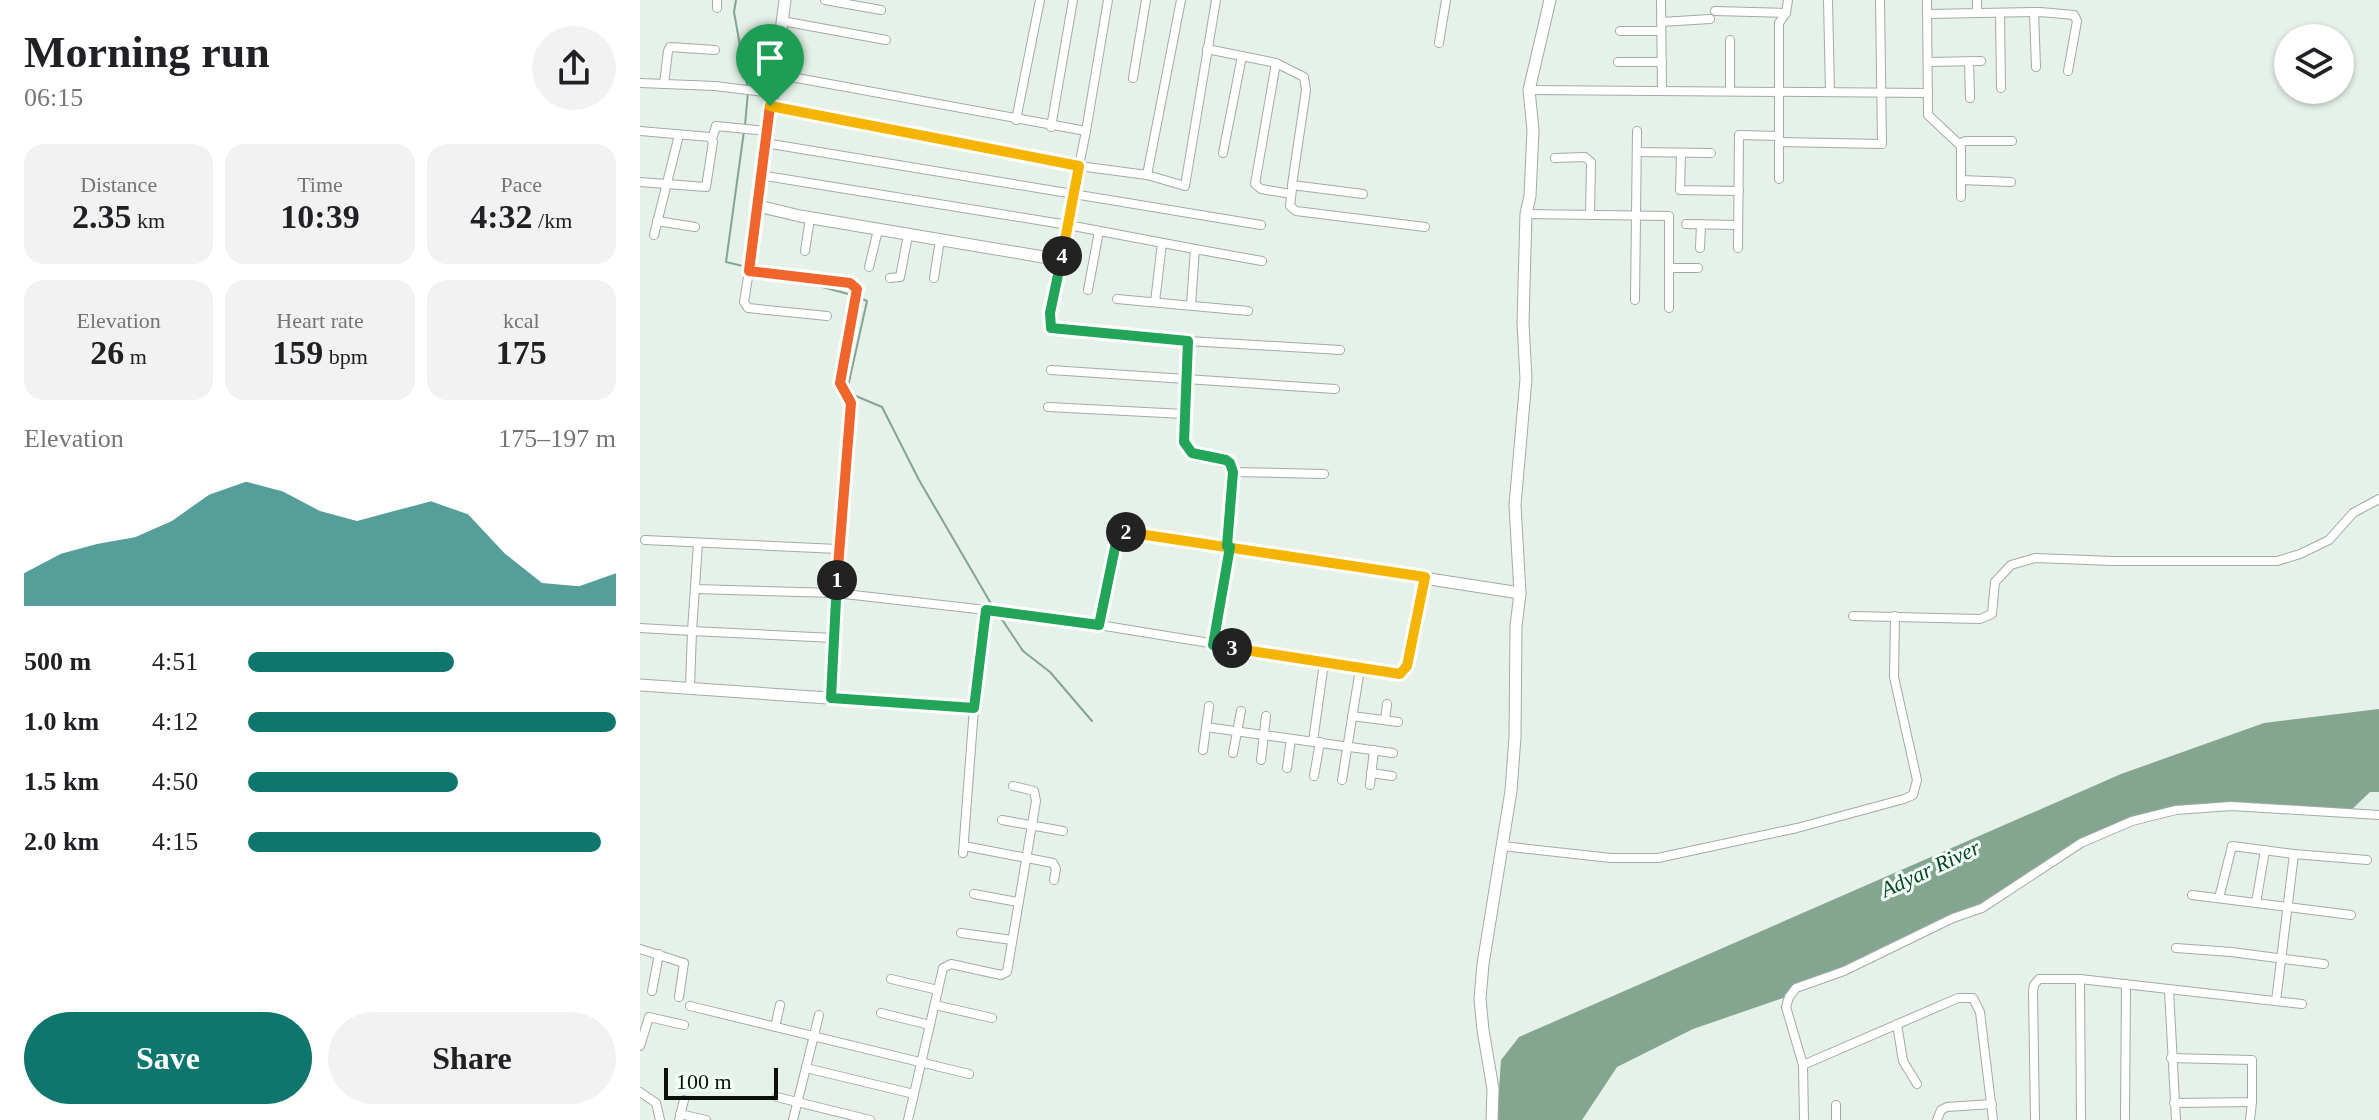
<!DOCTYPE html>
<meta charset="utf-8">
<style>
:root{--surface:#fff;--page:#f2f2f2;--text:#202124;--muted:#757577;--accent:#0f766e}
body{margin:0;font-family:"Times New Roman",serif;background:var(--page);color:var(--text);height:100vh;display:flex;flex-direction:column;font-size:30px;white-space:nowrap}
*{box-sizing:border-box;margin:0}
p{font-size:26px;color:var(--muted)}
.icon{flex:none;width:44px;height:44px;fill:none;stroke:currentColor;stroke-width:2;stroke-linecap:round;stroke-linejoin:round}
.map{position:relative;flex:1;overflow:hidden}
.side{display:flex;flex-direction:column;background:var(--surface);width:640px}
.side>*{flex:none}
.controls{position:absolute;left:1634px;top:24px;display:grid;gap:16px}
.controls a{display:grid;place-items:center;width:80px;height:80px;border-radius:50%;background:var(--surface);box-shadow:0 2px 6px #0004;font-size:40px}
.scale{position:absolute;left:24px;bottom:20px;width:114px;box-sizing:border-box;padding-left:8px;border:4px solid #0b0f0d;border-top:0;font-size:22px;line-height:28px;white-space:nowrap;color:#0b0f0d;-webkit-text-stroke:6px #f3fef7;paint-order:stroke}
.pin{position:absolute;display:grid;place-items:center;width:68px;height:68px;color:#fff;margin:-82px -34px;border-radius:50% 50% 50% 0;rotate:-45deg;box-shadow:0 0 8px #0007}
.pin .icon{rotate:45deg}
.km{position:absolute;width:40px;height:40px;margin:-20px;border-radius:50%;background:#222;color:#fff;font-size:22px;line-height:40px;text-align:center}
.round{display:grid;place-items:center;flex:none;width:84px;height:84px;border-radius:42px;background:var(--page)}
.head{display:flex;align-items:center;justify-content:space-between;height:136px;padding:0 24px}
h1{font-size:44px;font-weight:800;line-height:60px}
.stats{display:grid;grid-template-columns:repeat(3,1fr);gap:12px;height:136px;padding:8px 24px}
.stats div{display:grid;align-content:center;border-radius:20px;background:var(--page);text-align:center}
.stats b{font-size:34px;font-weight:800}
.stats small{font-size:22px;font-weight:400}
.stats p{font-size:22px}
.chart{height:224px;padding:16px 24px}
.chart p{display:flex;justify-content:space-between}
.chart svg{width:100%;height:144px;margin-top:8px;fill:var(--accent);opacity:.7}
.cta{display:flex;gap:16px;margin-top:auto;padding:16px 24px}
.cta a{flex:1;height:92px;border-radius:48px;background:var(--accent);color:#fff;font-size:32px;font-weight:800;line-height:92px;text-align:center}
.cta a+a{background:var(--page);color:var(--text)}
ul{padding:0 24px;list-style:none;font-size:26px}
li{display:grid;grid-template-columns:128px 96px 1fr;align-items:center;height:60px}
li i{height:20px;border-radius:10px;background:var(--accent)}
main{display:flex;flex:1;min-height:0}
.map>svg:first-child{display:block}
</style>
<main>
<section class="side">
<div class="head"><div><h1>Morning run</h1><p>06:15</p></div><a class="round"><svg class="icon" aria-label="share" viewBox="0 0 24 24"><path d="M12 15V3M7 8l5-5 5 5M5 13v7h14v-7"/></svg></a></div>
<div class="stats">
<div><p>Distance</p><b>2.35<small> km</small></b></div>
<div><p>Time</p><b>10:39</b></div>
<div><p>Pace</p><b>4:32<small> /km</small></b></div>
</div>
<div class="stats">
<div><p>Elevation</p><b>26<small> m</small></b></div>
<div><p>Heart rate</p><b>159<small> bpm</small></b></div>
<div><p>kcal</p><b>175</b></div>
</div>
<div class="chart"><p><span>Elevation</span>175–197 m</p>
<svg viewBox="0 0 160 44" preserveAspectRatio="none"><path d="M0 44V34L10 28L20 25L30 23L40 18L50 10L60 6L70 9L80 15L90 18L100 15L110 12L120 16L130 28L140 37L150 38L160 34V44z"/></svg>
</div>
<ul>
<li><b>500 m</b>4:51<i style="width:56%"></i></li>
<li><b>1.0 km</b>4:12<i style="width:100%"></i></li>
<li><b>1.5 km</b>4:50<i style="width:57%"></i></li>
<li><b>2.0 km</b>4:15<i style="width:96%"></i></li>
</ul>
<div class="cta"><a>Save</a><a>Share</a></div>
</section>
<div class="map">
<svg width="1739" height="1120" viewBox="0 0 1739 1120">
<rect width="100%" height="100%" fill="#e5f1e9"/>
<polygon fill="#84a690" points="1739,709 1739,792 1730,792 1707,814 1637,808 1535,809 1451,838 1318,920 1143,998 1053,1029 977,1067 942,1120 857,1120 861,1060 879,1037 1481,774 1624,723"/>
<g fill="none" stroke-linecap="round" stroke-linejoin="round">
<g stroke="#84a690" stroke-width="2">
<polyline points="96,0 94,12 107,85"/>
<polyline points="105,125 108,92"/>
<polyline points="104,131 86,262 107,267"/>
<polyline points="164,282 212,295"/>
<polyline points="207,391 227,301 218,297"/>
<polyline points="211,394 242,407 279,480 353,607"/>
<polyline points="359,615 383,651 410,672 452,721"/>
</g>
<defs>
<g id="street">
<polyline points="185,0 241,10"/>
<polyline points="1021,0 1022,91"/>
<polyline points="1188,0 1190,92"/>
<polyline points="1287,0 1288,115 1321,146 1321,197"/>
<polyline points="1337,0 1337,13"/>
<polyline points="77,8 77,0"/>
<polyline points="1075,11 1146,13"/>
<polyline points="1394,12 1396,67"/>
<polyline points="1360,13 1361,88"/>
<polyline points="1287,14 1400,12 1434,15 1437,21 1428,71"/>
<polyline points="142,21 246,40"/>
<polyline points="1021,22 1070,19"/>
<polyline points="980,31 1021,31"/>
<polyline points="1090,40 1090,91"/>
<polyline points="799,43 806,0"/>
<polyline points="567,49 636,63 664,77 666,90 652,185 723,194"/>
<polyline points="978,62 1022,62"/>
<polyline points="1288,62 1341,61"/>
<polyline points="1329,62 1330,98"/>
<polyline points="636,63 615,184 621,189 651,194"/>
<polyline points="135,74 446,131 439,166 507,175 545,186 576,0"/>
<polyline points="493,78 506,0"/>
<polyline points="0,83 75,86 132,93"/>
<polyline points="24,84 28,51 30,47 75,50"/>
<polyline points="889,90 1288,93"/>
<polyline points="376,120 400,0"/>
<polyline points="411,127 433,0"/>
<polyline points="0,131 70,137 73,142 66,187 0,182"/>
<polyline points="446,131 468,0"/>
<polyline points="72,139 76,126 127,131"/>
<polyline points="1139,142 1242,144 1240,0"/>
<polyline points="125,143 621,225"/>
<polyline points="1319,144 1325,141 1372,141"/>
<polyline points="997,152 1071,153"/>
<polyline points="583,153 602,56"/>
<polyline points="1041,153 1040,190 1099,191"/>
<polyline points="915,158 945,157 951,162 950,215"/>
<polyline points="120,175 428,225 439,166 130,106"/>
<polyline points="507,175 541,0"/>
<polyline points="1139,179 1139,23 1146,13 1148,0"/>
<polyline points="1321,180 1371,182"/>
<polyline points="652,189 650,206 656,211 785,227"/>
<polyline points="118,206 109,271 210,283 217,289 200,383 211,403 198,549 191,698"/>
<polyline points="886,214 1029,216 1029,308"/>
<polyline points="17,221 55,227"/>
<polyline points="1046,224 1098,225"/>
<polyline points="14,235 39,135"/>
<polyline points="1060,248 1061,224"/>
<polyline points="1098,248 1099,135 1139,136"/>
<polyline points="165,251 170,218"/>
<polyline points="421,260 428,225 555,249"/>
<polyline points="229,267 238,230"/>
<polyline points="1029,268 1058,268"/>
<polyline points="109,271 104,302 108,308 187,316"/>
<polyline points="250,278 260,277 268,235"/>
<polyline points="294,278 300,240"/>
<polyline points="448,290 459,231"/>
<polyline points="477,299 608,311"/>
<polyline points="995,300 997,131"/>
<polyline points="515,302 522,243"/>
<polyline points="551,305 555,249 622,261"/>
<polyline points="548,341 700,350"/>
<polyline points="411,370 695,389"/>
<polyline points="408,407 544,414"/>
<polyline points="593,472 684,474"/>
<polyline points="5,540 198,549"/>
<polyline points="58,543 52,631 194,638"/>
<polyline points="55,589 196,593 346,610"/>
<polyline points="1213,616 1340,619 1352,614 1355,582 1371,565 1395,558 1473,561 1637,561 1660,554 1689,540 1713,513 1739,499"/>
<polyline points="459,625 760,674 764,672 767,666 785,577"/>
<polyline points="0,628 52,631 50,687"/>
<polyline points="573,645 590,547"/>
<polyline points="712,716 758,722"/>
<polyline points="745,720 747,704"/>
<polyline points="566,727 753,753"/>
<polyline points="673,741 684,663"/>
<polyline points="563,750 569,706"/>
<polyline points="593,753 601,711"/>
<polyline points="621,760 626,716"/>
<polyline points="647,768 651,739"/>
<polyline points="731,773 752,776"/>
<polyline points="674,776 680,742"/>
<polyline points="702,780 720,669"/>
<polyline points="730,785 734,750"/>
<polyline points="362,820 423,831"/>
<polyline points="324,846 413,863 416,869 414,880"/>
<polyline points="862,846 971,858 1018,858 1157,828 1264,799 1273,795 1277,780 1254,677 1255,616"/>
<polyline points="323,853 334,708"/>
<polyline points="334,894 378,902"/>
<polyline points="1552,895 1711,915"/>
<polyline points="1579,898 1592,846 1654,854 1727,860"/>
<polyline points="1616,903 1625,850"/>
<polyline points="321,933 372,940"/>
<polyline points="1536,948 1591,952 1684,964"/>
<polyline points="0,949 44,963 39,997"/>
<polyline points="251,979 298,990"/>
<polyline points="1440,979 1441,1120"/>
<polyline points="1529,990 1536,1120"/>
<polyline points="12,991 19,954"/>
<polyline points="1636,1001 1654,854"/>
<polyline points="295,1005 352,1018"/>
<polyline points="50,1006 329,1074"/>
<polyline points="241,1013 290,1025"/>
<polyline points="1257,1024 1263,1061 1277,1084"/>
<polyline points="135,1027 140,1005"/>
<polyline points="0,1046 9,1017 44,1025"/>
<polyline points="1531,1058 1612,1060 1612,1102 1534,1103"/>
<polyline points="1163,1065 1318,998 1333,998 1340,1012 1353,1120"/>
<polyline points="166,1068 274,1094"/>
<polyline points="0,1092 16,1103 20,1120"/>
<polyline points="137,1097 230,1120"/>
<polyline points="1196,1105 1196,1120"/>
<polyline points="40,1114 66,1120"/>
<polyline points="39,1120 44,1100"/>
<polyline points="153,1120 179,1015"/>
<polyline points="268,1120 303,968 311,964 361,975 367,972 396,801 394,791 373,786"/>
<polyline points="1164,1120 1163,1065 1146,1007 1149,997 1156,988 1204,971 1313,918 1342,908 1441,843 1492,821 1536,810 1591,806 1739,815"/>
<polyline points="1297,1120 1301,1110 1307,1107 1352,1104"/>
<polyline points="1395,1120 1393,991 1394,985 1399,979 1440,979 1662,1004"/>
<polyline points="1485,1120 1486,984"/>
<polyline points="1610,1120 1612,1102"/>
</g>
<g id="secondary">
<polyline points="145,0 118,206 160,216 421,260 410,313 411,328 548,341 544,442 552,453 590,463 593,472 587,546"/>
<polyline points="0,685 334,708 346,610 459,625 477,538 486,532 880,593"/>
<polyline points="852,1120 853,1089 843,1030 840,999 843,964 871,791 875,737 876,626 880,593 875,505 886,379 883,323 886,214 890,196 893,130 889,90 910,0"/>
</g>
</defs>
<use href="#street" stroke="#a1aca4" stroke-width="10"/>
<use href="#secondary" stroke="#a1aca4" stroke-width="13"/>
<use href="#street" stroke="#fff" stroke-width="8"/>
<use href="#secondary" stroke="#fff" stroke-width="11"/>
</g>
<g fill="none" stroke-linecap="round" stroke-linejoin="round">
<defs>
<polyline id="split-1" points="130,106 109,271 210,283 217,289 200,383 211,403 197,580"/>
<polyline id="split-2" points="197,580 191,698 334,708 346,610 459,625 477,538 486,532"/>
<polyline id="split-3" points="486,532 785,577 767,666 760,674 592,648"/>
<polyline id="split-4" points="422,256 410,313 411,328 548,341 544,442 552,453 586,460 590,463 593,472 587,546 590,547 573,645 592,648"/>
<polyline id="split-5" points="130,106 439,166 422,256"/>
</defs>
<use href="#split-1" stroke="#fff" stroke-width="16"/>
<use href="#split-2" stroke="#fff" stroke-width="16"/>
<use href="#split-3" stroke="#fff" stroke-width="16"/>
<use href="#split-4" stroke="#fff" stroke-width="16"/>
<use href="#split-5" stroke="#fff" stroke-width="16"/>
<use href="#split-1" stroke="#f0652b" stroke-width="10"/>
<use href="#split-2" stroke="#22a559" stroke-width="10"/>
<use href="#split-3" stroke="#f5b400" stroke-width="10"/>
<use href="#split-4" stroke="#22a559" stroke-width="10"/>
<use href="#split-5" stroke="#f5b400" stroke-width="10"/>
</g>
<g text-anchor="middle" stroke-width="6" stroke-linejoin="round" paint-order="stroke">
<g font-size="22" font-style="italic" fill="#044628" stroke="#f3fef7">
<text transform="translate(1290 868) rotate(-25)" y="8">Adyar River</text>
</g>
</g>
</svg>
<div class="controls">
<a><svg class="icon" aria-label="layers" viewBox="0 0 24 24"><path d="M12 4l9 5-9 5-9-5zM3 14l9 5 9-5"/></svg></a>
</div>
<div class="scale">100 m</div>
<div class="pin" style="left:130px;top:106px;background:#1e9e55"><svg class="icon" aria-label="arrive" viewBox="0 0 24 24"><path d="M6 21V4h12l-3 4 3 4H6"/></svg></div>
<b class="km" style="left:197px;top:580px">1</b>
<b class="km" style="left:486px;top:532px">2</b>
<b class="km" style="left:592px;top:648px">3</b>
<b class="km" style="left:422px;top:256px">4</b>
</div>
</main>
